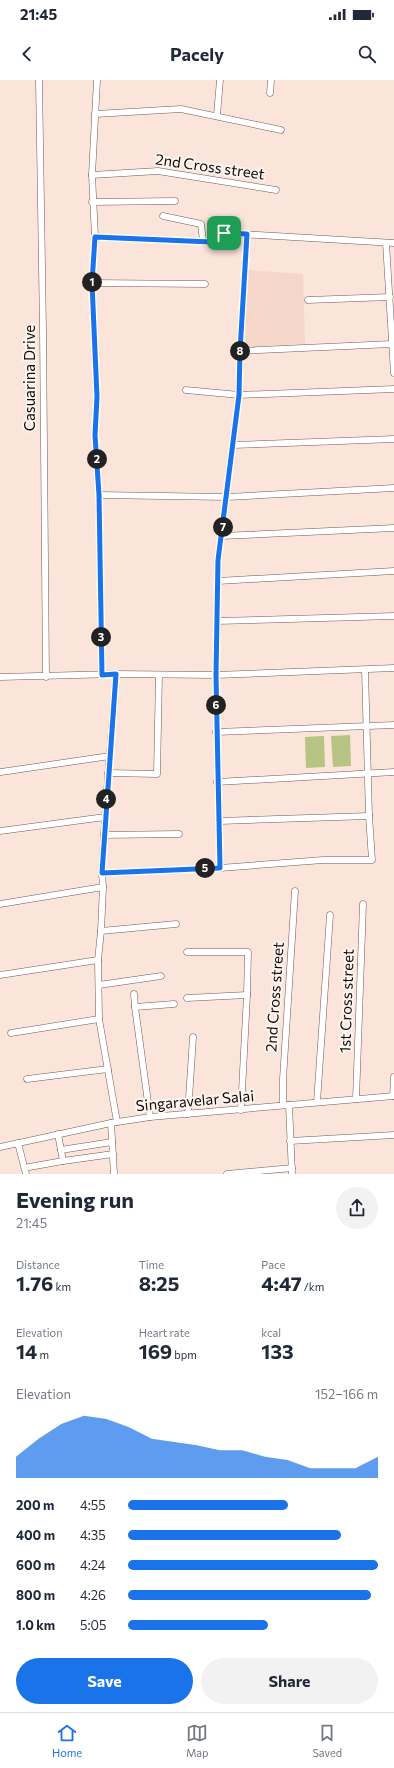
<!DOCTYPE html>
<meta charset="utf-8">
<style>
:root{--surface:#fff;--page:#f2f2f3;--text:#1f2937;--muted:#747a83;--line:#e0e1e3;--accent:#1a73e8}
body{margin:0;font-family:Commissioner,sans-serif;background:var(--page);color:var(--text);height:100vh;display:flex;flex-direction:column;font-size:15px;white-space:nowrap}
*{box-sizing:border-box;margin:0}
p{font-size:13px;color:var(--muted)}
.icon{flex:none;width:22px;height:22px;fill:none;stroke:currentColor;stroke-width:2;stroke-linecap:round;stroke-linejoin:round}
.map{position:relative;height:1094px;overflow:hidden}
.sheet{display:flex;flex-direction:column;background:var(--surface);flex:1}
.sheet>*{flex:none}
.pin{position:absolute;display:grid;place-items:center;width:34px;height:34px;color:#fff;margin:-17px;border-radius:8px;box-shadow:0 2px 6px #0006}
.km{position:absolute;width:20px;height:20px;margin:-10px;border-radius:50%;background:#222;color:#fff;font-size:11px;line-height:20px;text-align:center}
.round{display:grid;place-items:center;flex:none;width:42px;height:42px;border-radius:21px;background:var(--page)}
.head{display:flex;align-items:center;justify-content:space-between;height:68px;padding:0 16px}
h1{font-size:22px;font-weight:700;line-height:30px}
.stats{display:grid;grid-template-columns:repeat(3,1fr);gap:6px;height:68px;padding:4px 16px}
.stats div{display:grid;align-content:center}
.stats b{font-size:20px;font-weight:700}
.stats small{font-size:11px;font-weight:400}
.stats p{font-size:11px}
.chart{height:112px;padding:8px 16px}
.chart p{display:flex;justify-content:space-between}
.chart svg{width:100%;height:72px;margin-top:4px;fill:var(--accent);opacity:.7}
.action{display:flex;gap:8px;margin-top:auto;padding:8px 16px}
.action a{flex:1;height:46px;border-radius:24px;background:var(--accent);color:#fff;font-size:16px;font-weight:700;line-height:46px;text-align:center}
.action a+a{background:var(--page);color:var(--text)}
ul{padding:0 16px;list-style:none;font-size:13px}
li{display:grid;grid-template-columns:64px 48px 1fr;align-items:center;height:30px}
li i{height:10px;border-radius:5px;background:var(--accent)}
.status{display:flex;justify-content:space-between;align-items:center;height:28px;padding:0 20px;background:var(--surface);direction:ltr}
.status svg{height:11px;fill:currentColor}
header{display:flex;justify-content:space-between;align-items:center;height:52px;padding:0 16px;background:var(--surface);font-size:18px;font-weight:700}
.tabs{display:flex;justify-content:space-around;align-items:center;height:56px;border-top:1px solid var(--line);background:var(--surface);font-size:11px;color:var(--muted)}
.tabs a{display:grid;justify-items:center;gap:2px}
.tabs .selected{color:var(--accent)}
.map>svg:first-child{display:block}
</style>
<div class="status"><b>21:45</b><svg viewBox="0 0 49 12"><path d="M0 12V9h3v3zM5 12V6h3v6zM10 12V3h3v9zM15 12V0h3v12zM26 1h20v11H26zM47 4h2v5h-2z"/></svg></div>
<header><svg class="icon" aria-label="back" viewBox="0 0 24 24"><path d="M15 5l-7 7 7 7"/></svg>Pacely<svg class="icon" aria-label="search" viewBox="0 0 24 24"><circle cx="10" cy="10" r="6"/><path d="M15 15l6 6"/></svg></header>
<div class="map">
<svg width="394" height="1094" viewBox="0 0 394 1094">
<rect width="100%" height="100%" fill="#fbe4da"/>
<polygon fill="#f5d6c8" points="248,190 303,194 305,264 245,267"/>
<g fill="#b7c483">
<polygon points="350,655 351,686 333,687 331,656"/>
<polygon points="324,656 325,687 306,688 305,657"/>
</g>
<g fill="none" stroke-linecap="round" stroke-linejoin="round">
<defs>
<g id="minor">
<polyline points="39,0 43,250 46,597"/>
<polyline points="97,0 92,95 95,157 92,203 97,317 95,355 99,415 102,595"/>
<polyline points="270,13 271,0"/>
<polyline points="95,34 181,29 281,50"/>
<polyline points="217,35 220,0"/>
<polyline points="92,95 158,91 276,110"/>
<polyline points="92,122 175,121"/>
<polyline points="163,136 201,144 203,161"/>
<path d="M95,157L211,162C217,161 219,154 224,153L394,163"/>
<polyline points="386,163 394,293"/>
<polyline points="92,203 205,204"/>
<polyline points="308,220 390,217"/>
<polyline points="240,271 392,264"/>
<polyline points="186,310 239,315 394,309"/>
<polyline points="233,365 394,359"/>
<polyline points="99,415 227,417 394,408"/>
<polyline points="221,456 394,448"/>
<polyline points="218,501 394,491"/>
<polyline points="217,541 394,536"/>
<polyline points="116,594 105,737 102,793 103,807 101,851 98,880 99,939 117,1042"/>
<polyline points="0,597 116,594 216,595 394,588"/>
<polyline points="216,652 394,645"/>
<polyline points="1,692 110,676"/>
<polyline points="108,693 157,694 159,595"/>
<polyline points="217,702 394,692"/>
<polyline points="220,741 369,736"/>
<polyline points="0,751 105,737"/>
<polyline points="104,755 179,754"/>
<polyline points="220,788 216,595 218,480 239,315 240,271 247,154"/>
<polyline points="102,793 220,788 323,780 372,780 369,736 365,590"/>
<polyline points="0,824 103,807"/>
<polyline points="101,851 176,844"/>
<polyline points="187,872 248,872 247,915"/>
<polyline points="0,895 98,880"/>
<polyline points="99,905 161,896"/>
<polyline points="134,914 135,927"/>
<polyline points="187,918 247,915 241,1030"/>
<polyline points="11,953 99,939"/>
<polyline points="27,999 108,989"/>
<polyline points="393,1016 394,997"/>
<polyline points="356,1019 363,824"/>
<polyline points="317,1022 330,835"/>
<polyline points="283,1025 283,999 295,811"/>
<polyline points="289,1025 292,1094"/>
<polyline points="188,1034 193,957"/>
<polyline points="150,1037 135,927 174,924"/>
<polyline points="111,1043 114,1094"/>
<polyline points="290,1061 394,1055"/>
<polyline points="18,1063 26,1094"/>
<polyline points="0,1067 111,1043 150,1037 394,1016"/>
<polyline points="61,1070 112,1062"/>
<polyline points="63,1081 113,1074"/>
<polyline points="29,1087 63,1081 58,1054"/>
<polyline points="227,1094 292,1088"/>
</g>
</defs>
<use href="#minor" stroke="#6f5b52" stroke-width="7"/>
<use href="#minor" stroke="#fff" stroke-width="6"/>
</g>
<g fill="none" stroke-linecap="round" stroke-linejoin="round">
<defs>
<path id="route" d="M224,153L247,154L240,271L239,315L218,480L216,595L220,788L102,793L116,594L102,595L99,415L95,355L97,317L92,203L95,157L211,162C217,161 219,154 224,153Z"/>
</defs>
<use href="#route" stroke="#fff" stroke-width="8"/>
<use href="#route" stroke="#1a73e8" stroke-width="5"/>
</g>
<g text-anchor="middle" stroke-width="4" stroke-linejoin="round" paint-order="stroke">
<g font-size="15" fill="#110a07" stroke="#fef5f0">
<text transform="translate(210 87) rotate(8)" y="5">2nd Cross street</text>
<text transform="translate(30 298) rotate(-90)" y="5">Casuarina Drive</text>
<text transform="translate(275 917) rotate(-86)" y="5">2nd Cross street</text>
<text transform="translate(347 921) rotate(-88)" y="5">1st Cross street</text>
<text transform="translate(195 1021) rotate(-5)" y="5">Singaravelar Salai</text>
</g>
</g>
</svg>
<div class="pin" style="left:224px;top:153px;background:#1e9e55"><svg class="icon" aria-label="arrive" viewBox="0 0 24 24"><path d="M6 21V4h12l-3 4 3 4H6"/></svg></div>
<b class="km" style="left:92px;top:202px">1</b>
<b class="km" style="left:97px;top:379px">2</b>
<b class="km" style="left:101px;top:557px">3</b>
<b class="km" style="left:106px;top:719px">4</b>
<b class="km" style="left:205px;top:788px">5</b>
<b class="km" style="left:216px;top:625px">6</b>
<b class="km" style="left:223px;top:447px">7</b>
<b class="km" style="left:240px;top:271px">8</b>
</div>
<section class="sheet">
<div class="head"><div><h1>Evening run</h1><p>21:45</p></div><a class="round"><svg class="icon" aria-label="share" viewBox="0 0 24 24"><path d="M12 15V3M7 8l5-5 5 5M5 13v7h14v-7"/></svg></a></div>
<div class="stats">
<div><p>Distance</p><b>1.76<small> km</small></b></div>
<div><p>Time</p><b>8:25</b></div>
<div><p>Pace</p><b>4:47<small> /km</small></b></div>
</div>
<div class="stats">
<div><p>Elevation</p><b>14<small> m</small></b></div>
<div><p>Heart rate</p><b>169<small> bpm</small></b></div>
<div><p>kcal</p><b>133</b></div>
</div>
<div class="chart"><p><span>Elevation</span>152–166 m</p>
<svg viewBox="0 0 160 44" preserveAspectRatio="none"><path d="M0 44V31L10 20L20 11L30 6L40 8L50 13L60 20L70 22L80 24L90 27L100 27L110 31L120 33L130 38L140 38L150 38L160 31V44z"/></svg>
</div>
<ul>
<li><b>200 m</b>4:55<i style="width:64%"></i></li>
<li><b>400 m</b>4:35<i style="width:85%"></i></li>
<li><b>600 m</b>4:24<i style="width:100%"></i></li>
<li><b>800 m</b>4:26<i style="width:97%"></i></li>
<li><b>1.0 km</b>5:05<i style="width:56%"></i></li>
</ul>
<div class="action"><a>Save</a><a>Share</a></div>
</section>
<nav class="tabs">
<a class="selected"><svg class="icon" aria-label="home" viewBox="0 0 24 24"><path d="M3 11l9-7 9 7M6 9v11h12V9"/></svg>Home</a>
<a><svg class="icon" aria-label="map" viewBox="0 0 24 24"><path d="M3 6l6-2 6 2 6-2v14l-6 2-6-2-6 2zM9 4v14M15 6v14"/></svg>Map</a>
<a><svg class="icon" aria-label="saved" viewBox="0 0 24 24"><path d="M7 4h10v16l-5-4-5 4z"/></svg>Saved</a>
</nav>
